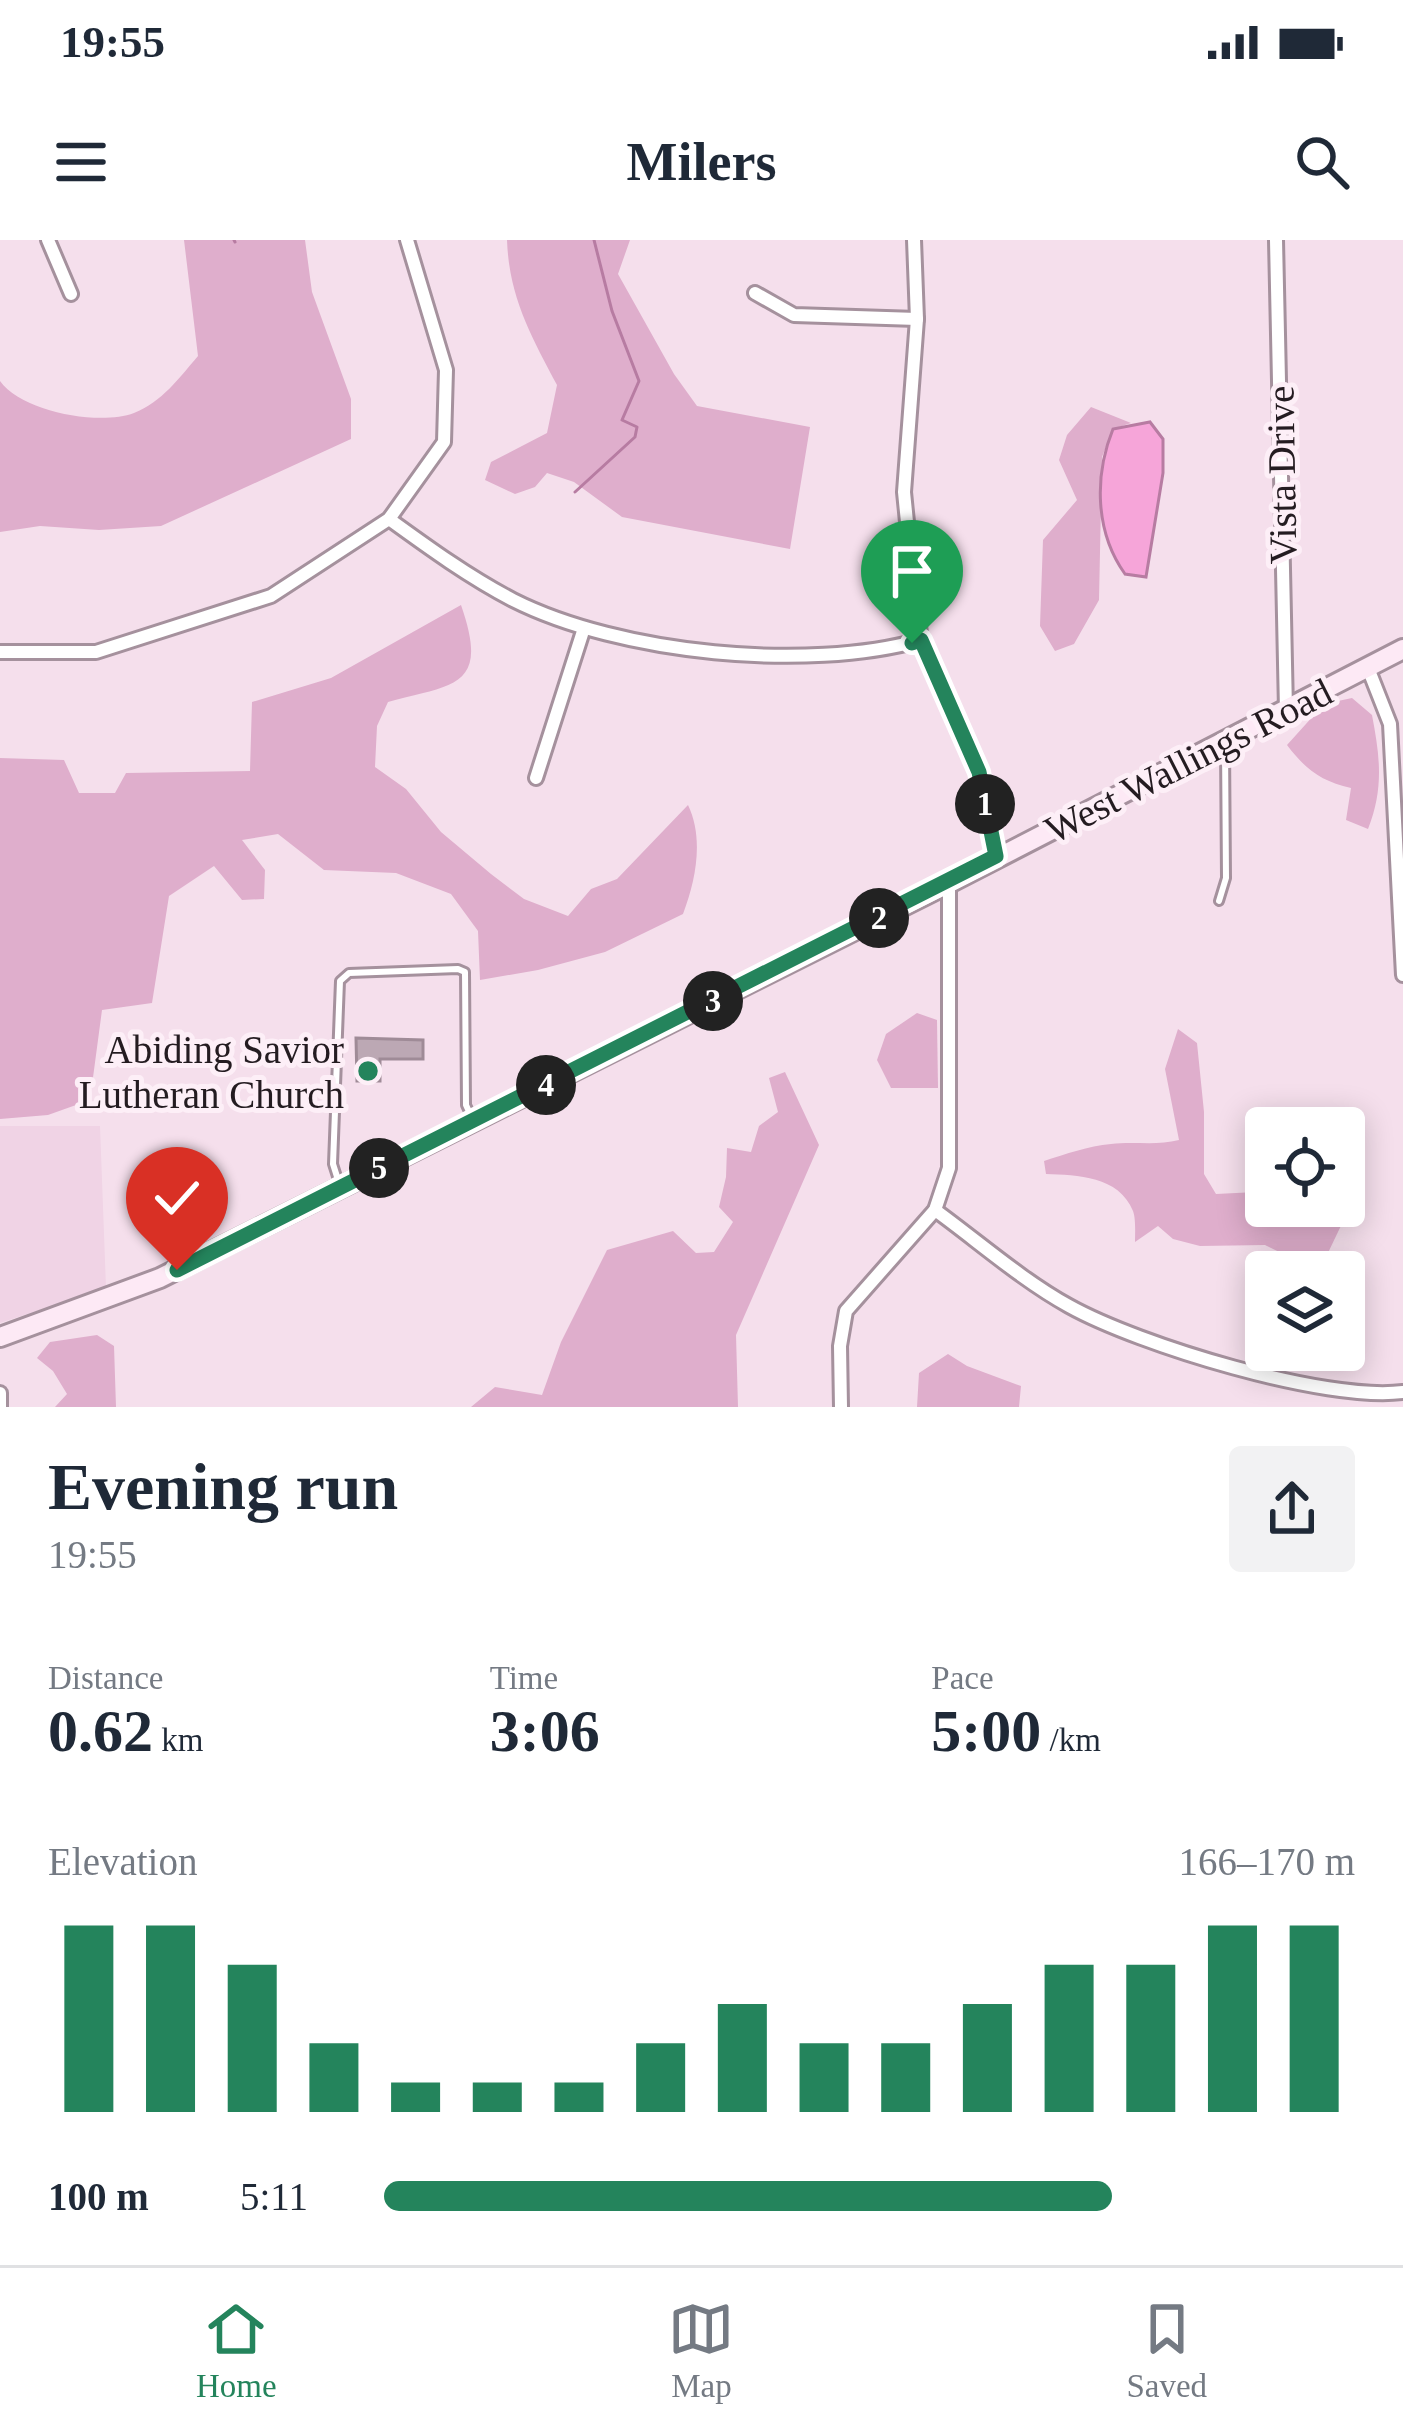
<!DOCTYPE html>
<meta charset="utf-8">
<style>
:root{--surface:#fff;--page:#f2f2f3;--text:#1f2937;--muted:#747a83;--line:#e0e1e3;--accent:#24845c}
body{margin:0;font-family:"Times New Roman",serif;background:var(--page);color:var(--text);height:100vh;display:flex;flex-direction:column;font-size:45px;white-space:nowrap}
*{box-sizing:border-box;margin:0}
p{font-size:39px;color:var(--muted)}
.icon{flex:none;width:66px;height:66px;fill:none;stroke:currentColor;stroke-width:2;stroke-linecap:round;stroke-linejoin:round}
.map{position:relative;height:1167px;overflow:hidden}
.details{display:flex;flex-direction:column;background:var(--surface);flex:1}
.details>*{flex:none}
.buttons{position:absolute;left:1245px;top:867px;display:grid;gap:24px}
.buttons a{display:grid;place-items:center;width:120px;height:120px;border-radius:12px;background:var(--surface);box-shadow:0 6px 30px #0003;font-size:60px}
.pin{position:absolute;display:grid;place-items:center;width:102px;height:102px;color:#fff;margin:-123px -51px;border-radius:50% 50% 50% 0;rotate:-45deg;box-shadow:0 0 12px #0007}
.pin .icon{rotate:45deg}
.km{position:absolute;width:60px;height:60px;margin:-30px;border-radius:50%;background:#222;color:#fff;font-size:33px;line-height:60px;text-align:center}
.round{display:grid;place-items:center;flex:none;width:126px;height:126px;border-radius:12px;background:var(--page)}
.head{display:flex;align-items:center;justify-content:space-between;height:204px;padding:0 48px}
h1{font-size:66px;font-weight:800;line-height:90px}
.stats{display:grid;grid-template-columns:repeat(3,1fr);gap:18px;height:204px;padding:12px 48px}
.stats div{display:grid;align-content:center}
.stats b{font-size:60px;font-weight:800}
.stats small{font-size:33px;font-weight:400}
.stats p{font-size:33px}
.chart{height:336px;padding:24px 48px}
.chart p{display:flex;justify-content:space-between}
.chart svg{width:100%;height:216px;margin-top:12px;stroke:var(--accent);stroke-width:6}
ul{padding:0 48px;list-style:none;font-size:39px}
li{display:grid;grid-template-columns:192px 144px 1fr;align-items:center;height:90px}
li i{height:30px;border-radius:15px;background:var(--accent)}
.status{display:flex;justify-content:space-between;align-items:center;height:84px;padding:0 60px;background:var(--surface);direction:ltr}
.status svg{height:33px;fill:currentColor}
header{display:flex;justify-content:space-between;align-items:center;height:156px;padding:0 48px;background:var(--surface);font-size:54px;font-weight:800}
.dock{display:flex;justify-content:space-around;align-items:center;height:168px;border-top:3px solid var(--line);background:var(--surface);font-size:33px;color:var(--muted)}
.dock a{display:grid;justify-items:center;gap:6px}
.dock .active{color:var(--accent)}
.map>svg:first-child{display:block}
</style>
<div class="status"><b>19:55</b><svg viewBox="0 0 49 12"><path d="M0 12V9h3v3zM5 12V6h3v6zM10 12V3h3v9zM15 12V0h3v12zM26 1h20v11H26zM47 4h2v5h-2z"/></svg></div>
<header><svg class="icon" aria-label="menu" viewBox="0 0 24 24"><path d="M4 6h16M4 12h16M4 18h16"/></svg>Milers<svg class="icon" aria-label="search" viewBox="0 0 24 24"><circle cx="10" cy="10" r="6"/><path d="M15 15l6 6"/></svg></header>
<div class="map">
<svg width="1403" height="1167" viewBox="0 0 1403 1167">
<rect width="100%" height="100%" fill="#f5dfec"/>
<polygon fill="#f0d3e5" points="0,886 100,886 106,1048 0,1083"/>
<g fill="#dfaecc">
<path d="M184,0H305L312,52L351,159V199L161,286L99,290L40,286L0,292V141C22,172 99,186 134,173C162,162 179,138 198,116Z"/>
<path d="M507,0H630L618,34L674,134L697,166L810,187L790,309L622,277L574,242L547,233L535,247L515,254L485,240L491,222L547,193L557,145C531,96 509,57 507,0Z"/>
<polygon points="1091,167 1131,183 1113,189 1102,217 1099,360 1074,404 1055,411 1040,386 1043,300 1077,260 1059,220 1067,195"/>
<path d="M461,365C490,448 454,444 388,462L377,486L375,527L406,549L441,592L491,634L524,659L568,676L591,649L617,639L688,565C704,598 696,640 683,674L605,712L538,730L480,740L478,691L451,654L396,633L324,630L278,594L242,600L265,630L264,659L242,660L214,626L169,656L152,763L102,770L90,860L48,875L0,879V518L64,520L79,553H115L126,533L250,531L252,462L331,438Z"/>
<path d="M1352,458L1372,475C1380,517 1384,548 1368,589L1346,580L1351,548C1321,541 1306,530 1287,505L1324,464Z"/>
<polygon points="917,773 937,780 938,848 891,848 877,820 886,794"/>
<path d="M1178,789L1197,803L1204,872V934L1216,954L1256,952L1266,937V966H1341L1348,971L1326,1017L1296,1020L1265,1005L1200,1006L1173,999L1158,986L1135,1002C1135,994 1136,979 1133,971C1119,936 1077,935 1046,934L1044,921C1066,914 1088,906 1111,904C1134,901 1156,906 1179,900L1165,829Z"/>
<polygon points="785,832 819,905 736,1095 738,1167 471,1167 495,1147 542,1155 561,1102 607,1010 673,991 696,1013 714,1012 733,982 719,967 726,937 727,908 751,912 759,886 778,872 769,838"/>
<polygon points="97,1095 114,1106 116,1167 55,1167 67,1154 53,1131 37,1118 50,1102"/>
<polygon points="948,1114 967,1126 1021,1146 1019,1167 917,1167 919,1133"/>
</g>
<path fill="#f6a5d9" stroke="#b77ca2" stroke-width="3" d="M1150,182L1163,199V233L1146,337L1125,334C1095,292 1094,236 1113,189Z"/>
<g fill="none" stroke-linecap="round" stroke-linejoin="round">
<g stroke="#b77ca2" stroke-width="3">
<polyline points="234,0 235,2"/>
<polyline points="575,252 635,197 637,187 622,180 639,141 612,71 594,0"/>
</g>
</g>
<polygon fill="#bca8b4" stroke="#9f8b97" stroke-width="3" points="356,798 423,800 423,819 380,819 380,841 357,841"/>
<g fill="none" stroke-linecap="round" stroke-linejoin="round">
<defs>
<g id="lane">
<polyline points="1219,661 1226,638 1225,505"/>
<polyline points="339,943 333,924 340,741 349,733 458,729 465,732 466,865 472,878"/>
</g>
<g id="street">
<polyline points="48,0 71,54"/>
<polyline points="914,0 917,79 904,252 913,342 921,400 979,532 996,616"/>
<polyline points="1276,0 1286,470"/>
<polyline points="755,53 794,75 917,79"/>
<path d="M389,279C429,308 469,337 513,360C620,414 807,432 921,400"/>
<polyline points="0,412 96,412 271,356 389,279 444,202 446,130 407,0"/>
<polyline points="1368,428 1390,484 1403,735"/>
<polyline points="536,538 584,388"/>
<path d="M935,970C979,1002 1022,1040 1069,1066C1139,1105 1326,1162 1403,1152"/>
<polyline points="0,1153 0,1167"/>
<polyline points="841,1167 840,1106 846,1071 935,970 949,928 949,643"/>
</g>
<polyline id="secondary" points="0,1097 160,1038 949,643 1403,409"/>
</defs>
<use href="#lane" stroke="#a5919d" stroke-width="12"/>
<use href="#street" stroke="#a5919d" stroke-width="18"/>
<use href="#secondary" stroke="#a5919d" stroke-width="24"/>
<use href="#lane" stroke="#fff" stroke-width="6"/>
<use href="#street" stroke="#fff" stroke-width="12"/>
<use href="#secondary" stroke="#fde9f5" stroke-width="18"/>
</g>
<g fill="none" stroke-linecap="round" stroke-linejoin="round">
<defs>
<polyline id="route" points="177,1030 996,616 979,532 921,400 912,403"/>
</defs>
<use href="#route" stroke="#fff" stroke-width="24"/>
<use href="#route" stroke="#24845c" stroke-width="15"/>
</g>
<circle fill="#24845c" stroke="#fdeff7" stroke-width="4.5" cx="368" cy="831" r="12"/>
<g text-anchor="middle" stroke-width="10" stroke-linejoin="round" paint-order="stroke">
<g font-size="39" fill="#241c21" stroke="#fdeff7">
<text transform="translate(1281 235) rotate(-91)" y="14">Vista Drive</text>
<text transform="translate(1188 520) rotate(-27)" y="14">West Wallings Road</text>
</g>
<g font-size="39" fill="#241c21" stroke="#fdeff7" text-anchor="end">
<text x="344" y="823">Abiding Savior<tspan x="344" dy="45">Lutheran Church</tspan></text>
</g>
</g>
</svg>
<div class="buttons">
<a><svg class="icon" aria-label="locate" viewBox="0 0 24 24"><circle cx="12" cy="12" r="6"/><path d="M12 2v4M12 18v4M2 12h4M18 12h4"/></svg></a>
<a><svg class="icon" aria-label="layers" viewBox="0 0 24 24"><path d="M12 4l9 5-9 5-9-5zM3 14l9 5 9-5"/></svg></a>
</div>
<div class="pin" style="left:912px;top:403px;background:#1e9e55"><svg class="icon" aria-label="arrive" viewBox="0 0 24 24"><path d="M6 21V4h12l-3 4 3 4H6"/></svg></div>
<div class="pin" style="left:177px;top:1030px;background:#d93025"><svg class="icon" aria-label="check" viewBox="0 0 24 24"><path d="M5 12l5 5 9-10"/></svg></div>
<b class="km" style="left:985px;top:564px">1</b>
<b class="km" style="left:879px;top:678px">2</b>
<b class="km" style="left:713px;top:761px">3</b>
<b class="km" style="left:546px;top:845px">4</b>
<b class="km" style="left:379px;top:928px">5</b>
</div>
<section class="details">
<div class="head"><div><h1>Evening run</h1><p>19:55</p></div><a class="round"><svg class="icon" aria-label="share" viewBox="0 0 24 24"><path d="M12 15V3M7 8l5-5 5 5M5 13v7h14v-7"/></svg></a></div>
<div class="stats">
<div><p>Distance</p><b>0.62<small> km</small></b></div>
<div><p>Time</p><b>3:06</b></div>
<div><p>Pace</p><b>5:00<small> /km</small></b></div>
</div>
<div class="chart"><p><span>Elevation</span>166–170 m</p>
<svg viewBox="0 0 160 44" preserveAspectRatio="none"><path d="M5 44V6M15 44V6M25 44V14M35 44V30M45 44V38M55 44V38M65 44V38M75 44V30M85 44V22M95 44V30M105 44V30M115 44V22M125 44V14M135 44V14M145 44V6M155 44V6"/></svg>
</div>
<ul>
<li><b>100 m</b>5:11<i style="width:75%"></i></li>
</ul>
</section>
<nav class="dock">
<a class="active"><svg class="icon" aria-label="home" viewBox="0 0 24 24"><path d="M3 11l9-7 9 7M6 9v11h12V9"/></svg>Home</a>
<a><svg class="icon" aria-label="map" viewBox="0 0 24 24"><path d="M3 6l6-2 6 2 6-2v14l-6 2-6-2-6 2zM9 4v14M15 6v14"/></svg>Map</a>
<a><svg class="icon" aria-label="saved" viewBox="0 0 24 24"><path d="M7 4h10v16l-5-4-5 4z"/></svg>Saved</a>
</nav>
